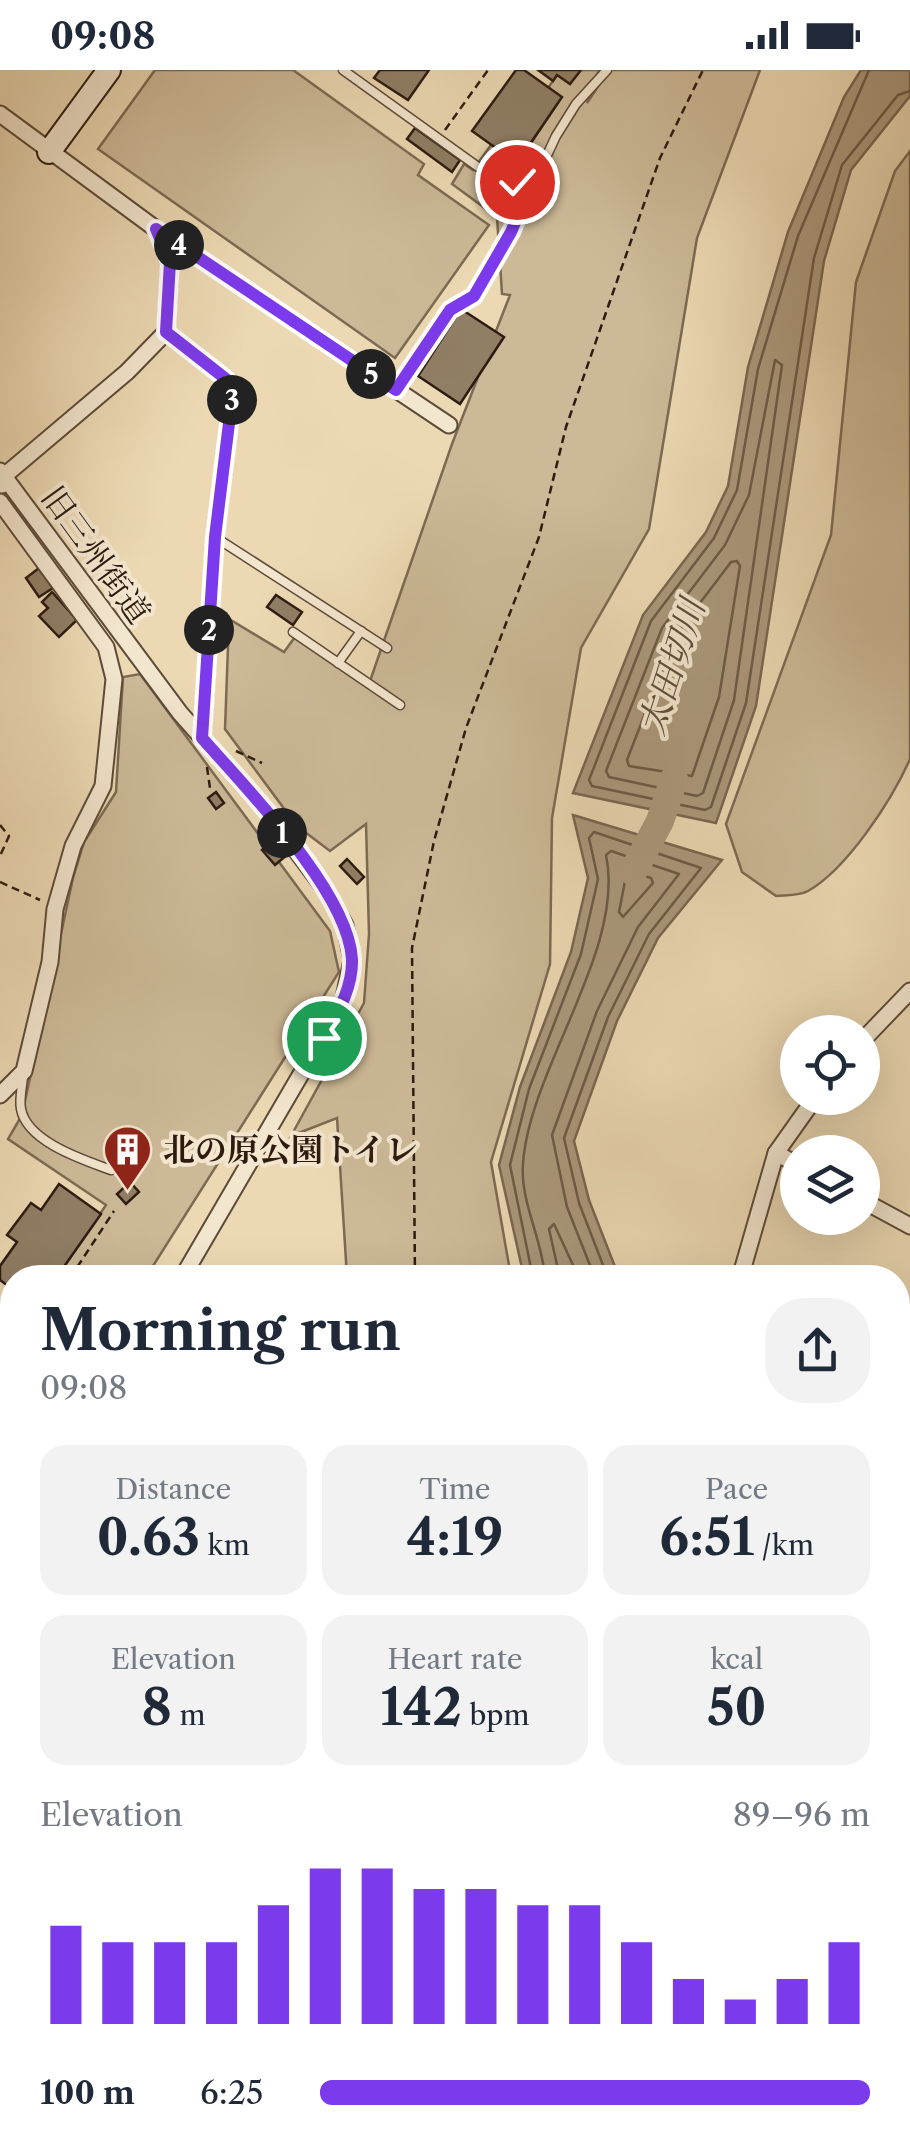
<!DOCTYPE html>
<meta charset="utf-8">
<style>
:root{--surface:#fff;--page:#f2f2f3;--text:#1f2937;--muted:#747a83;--accent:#7c3aed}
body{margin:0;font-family:"Libre Caslon Text","Noto Serif JP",serif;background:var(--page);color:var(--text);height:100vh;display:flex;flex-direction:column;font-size:38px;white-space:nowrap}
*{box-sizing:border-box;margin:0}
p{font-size:32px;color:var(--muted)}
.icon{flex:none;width:55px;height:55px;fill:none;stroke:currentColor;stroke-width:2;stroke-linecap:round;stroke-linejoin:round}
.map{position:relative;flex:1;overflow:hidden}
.side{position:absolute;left:0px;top:1195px;width:910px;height:888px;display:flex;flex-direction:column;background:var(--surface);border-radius:40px 40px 0 0;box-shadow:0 10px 40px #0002}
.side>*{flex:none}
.controls{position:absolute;left:780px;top:945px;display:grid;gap:20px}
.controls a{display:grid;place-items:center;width:100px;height:100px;border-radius:50%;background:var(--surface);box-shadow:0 10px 40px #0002;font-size:50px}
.pin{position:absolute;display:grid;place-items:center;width:85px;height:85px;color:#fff;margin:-42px;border:5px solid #fff;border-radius:50%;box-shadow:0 2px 10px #0007}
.km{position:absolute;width:50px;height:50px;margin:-25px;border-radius:50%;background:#222;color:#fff;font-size:28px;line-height:50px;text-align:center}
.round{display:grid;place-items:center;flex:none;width:105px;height:105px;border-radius:40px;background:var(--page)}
.overview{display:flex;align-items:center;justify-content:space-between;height:170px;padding:0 40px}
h1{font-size:55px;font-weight:700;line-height:75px}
.figures{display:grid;grid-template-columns:repeat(3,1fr);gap:15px;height:170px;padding:10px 40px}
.figures div{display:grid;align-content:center;border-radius:25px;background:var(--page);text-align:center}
.figures b{font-size:50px;font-weight:700}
.figures small{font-size:28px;font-weight:400}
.figures p{font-size:28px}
.chart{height:280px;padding:20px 40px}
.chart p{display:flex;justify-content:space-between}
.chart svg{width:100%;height:180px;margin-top:10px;stroke:var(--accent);stroke-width:6}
ul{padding:0 40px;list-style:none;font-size:32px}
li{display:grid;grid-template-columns:160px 120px 1fr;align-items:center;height:75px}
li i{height:25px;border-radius:12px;background:var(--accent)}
.status{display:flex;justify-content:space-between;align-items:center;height:70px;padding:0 50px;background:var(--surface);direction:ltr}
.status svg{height:28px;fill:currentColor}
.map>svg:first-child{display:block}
</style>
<div class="status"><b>09:08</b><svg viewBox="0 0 49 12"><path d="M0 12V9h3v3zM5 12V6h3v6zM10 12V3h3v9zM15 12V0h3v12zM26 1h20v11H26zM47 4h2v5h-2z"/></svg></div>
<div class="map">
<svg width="910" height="2082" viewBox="0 0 910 2082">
<rect width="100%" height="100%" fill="#ecd9b3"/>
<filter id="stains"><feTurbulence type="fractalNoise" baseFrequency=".002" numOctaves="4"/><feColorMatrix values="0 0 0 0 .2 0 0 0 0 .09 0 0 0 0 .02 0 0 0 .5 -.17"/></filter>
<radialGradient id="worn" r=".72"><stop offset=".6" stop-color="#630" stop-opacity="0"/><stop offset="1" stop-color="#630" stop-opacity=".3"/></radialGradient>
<g fill="#ccb997" stroke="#7c6a54" stroke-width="2.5">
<polygon points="155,0 293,0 424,94 418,105 489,155 395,288 98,79"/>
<polygon points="581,0 599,0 587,33 609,0 760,0 697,168 649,459 581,578 552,748 550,894 491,1092 511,1207 432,1200 428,1207 347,1207 337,1048 291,1066 364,933 369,864 366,754 330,781 297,756 225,659 229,549 284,582 295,567 369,614 452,374 510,225 502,224 497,147 452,114 464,94 473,100 491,75 518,93 561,28 548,18 557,5"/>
<path d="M910,81V689C892,730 847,799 808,821C800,826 786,825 776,826L742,802L726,754L831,465L856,212L895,101Z"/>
<polygon points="140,604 330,861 339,902 146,1207 57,1207 106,1135 8,1069 22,1045 73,808 84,772 116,722 123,607"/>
<polygon points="12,1301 12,1385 0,1390 0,1337"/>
</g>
<g fill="#ab987c" stroke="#796651" stroke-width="2.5">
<polygon points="861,0 910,0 910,26 851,100 824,191 756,636 716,753 573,723 643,545 706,462 728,416 748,297 788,162 844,27"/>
<polygon points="573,745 722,790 658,868 617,951 574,1071 589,1130 619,1207 524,1207 499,1095 520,1017 571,882 588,808"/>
<polygon points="317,2070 446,2070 440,2082 312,2082"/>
</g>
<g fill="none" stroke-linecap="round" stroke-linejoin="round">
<g stroke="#6c5a46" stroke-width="2.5">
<polyline points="869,0 798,166 758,299 737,420 714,468 651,551 589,710 592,716 705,740 711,737 746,633 814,188 842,95 898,25 910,21"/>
<polygon points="775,290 782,295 734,630 703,723 697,726 609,707 606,701 662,558 725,475 749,425"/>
<polygon points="737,491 740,496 719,627 692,706 629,696 627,690 675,566 731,492"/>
<polygon points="632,802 651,808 653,813 623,847 619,842 626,806"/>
<polyline points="533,1208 510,1095 529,1019 581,884 598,809 589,768 594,762 701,798 649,864 608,947 564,1068 579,1133 608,1208"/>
<path d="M545,1208C543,1171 520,1132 523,1094C529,999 626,879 606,785L611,781L679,804L638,857L597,941L552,1065L567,1137L595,1208"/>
<polyline points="560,1208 549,1159 554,1154 579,1208"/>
</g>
<polyline stroke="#ab987c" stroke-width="28" points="633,802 660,751 674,709"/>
</g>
<g fill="#907e65" stroke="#2d1b10" stroke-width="2.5">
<polygon points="380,0 429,0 408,30 374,8"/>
<polygon points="516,0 524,0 562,27 517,93 472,61"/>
<polygon points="538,0 581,0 570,14 557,5 553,11"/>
<polygon points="415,58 460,90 452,102 407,69"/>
<polygon points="461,239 504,267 460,334 418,306"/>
<polygon points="39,498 53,518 39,527 26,508"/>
<polygon points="52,522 77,550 59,567 39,546 48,538 42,532"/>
<polygon points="276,525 302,542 293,555 267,537"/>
<polygon points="216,722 224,733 216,739 208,728"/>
<polygon points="275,769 288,784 275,795 262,780"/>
<polygon points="347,789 364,807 357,814 340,796"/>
<polygon points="130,1112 139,1122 126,1134 117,1124"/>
<polygon points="59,1114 101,1144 56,1208 12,1208 12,1219 0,1210 0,1196 17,1172 7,1165 31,1133 41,1140"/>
</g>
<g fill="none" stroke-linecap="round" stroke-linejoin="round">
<defs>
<g id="lane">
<polyline points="343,0 499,112 533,111"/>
<polyline points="396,320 450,240 473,226 511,162 556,66 576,34 607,0"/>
<polyline points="215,467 387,578"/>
<polyline points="293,562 400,635"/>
<polyline points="338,593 361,561"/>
<path d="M23,1007C22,1017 19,1030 21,1039C27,1072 84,1090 111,1100"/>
<polyline points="0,1661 12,1640"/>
</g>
<g id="street">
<polyline points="0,44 156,159 170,192 166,262 127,302 4,406 2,415"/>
<polyline points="157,160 449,355"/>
<polyline points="166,262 226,309 233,321 215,467 202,668"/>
<polyline points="0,401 180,643 265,739 325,819 345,855 352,890 343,932 182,1208"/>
<polyline points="0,432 106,577 114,609 103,716 73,776 55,839 50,892 24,1001 0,1025"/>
<polyline points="862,971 910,921"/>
<polyline points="776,1083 798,1095"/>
<polyline points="862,1130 910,1156"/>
<polyline points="740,1208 776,1083 815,1028"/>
<polyline points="0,1515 12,1519"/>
<polyline points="0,1758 12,1757"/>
<polyline points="0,1883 12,1857"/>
</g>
<g id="secondary">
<polyline points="49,82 109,0"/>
<polyline points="898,1471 910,1454"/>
<polyline points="674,2082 676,2070"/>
</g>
<g id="highway">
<polyline points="0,1485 12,1489"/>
<polyline points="898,1818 910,1823"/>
</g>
</defs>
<use href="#lane" stroke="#5d4a39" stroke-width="11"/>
<use href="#street" stroke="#5d4a39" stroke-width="19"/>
<use href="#secondary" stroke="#2d1b10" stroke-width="26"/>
<use href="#highway" stroke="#2d1b10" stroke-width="34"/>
<g stroke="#2d1b10" stroke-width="2.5" stroke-dasharray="8 5" stroke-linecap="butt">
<polyline points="445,60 488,0"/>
<polyline points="236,681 262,693"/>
<polyline points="207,697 210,718"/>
<polyline points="0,755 9,766 0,786"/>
<polyline points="0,812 40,830"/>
<polyline points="70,1208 114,1141"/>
<polyline points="415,1208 412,878 434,771 466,658 539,467 566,357 660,88 703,0"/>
<polyline points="0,1313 12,1294"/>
<polyline points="0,1377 12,1371"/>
<polyline points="279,2082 284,2070"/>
<polyline points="472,2082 477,2070"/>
</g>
<use href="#lane" stroke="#f3e6ce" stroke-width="8"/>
<use href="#street" stroke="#f3e6ce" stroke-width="15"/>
<use href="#secondary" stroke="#f3e6ce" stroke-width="22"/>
<use href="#highway" stroke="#ecd9b3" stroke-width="30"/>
<defs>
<g id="rail">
<polyline points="0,1407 12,1405"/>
<polyline points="898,1569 910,1573"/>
</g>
</defs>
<use href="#rail" stroke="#2d1b10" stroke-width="9"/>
<use href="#rail" stroke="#f3e6ce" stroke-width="5" stroke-dasharray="15" stroke-linecap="butt"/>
</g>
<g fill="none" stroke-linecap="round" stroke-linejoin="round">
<defs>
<path id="route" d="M324,968C337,944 353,918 352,889C348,822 247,719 202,668L215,467L233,321L226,309L166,262L170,192L156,159L396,320L450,240L474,226L511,162L533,110L517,112"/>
</defs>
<use href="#route" stroke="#fff" stroke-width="20"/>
<use href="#route" stroke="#7c3aed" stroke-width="12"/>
</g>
<defs>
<symbol id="building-pin" viewBox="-11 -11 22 30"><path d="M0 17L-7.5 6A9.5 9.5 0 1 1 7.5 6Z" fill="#8f2418" stroke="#f3e6ce"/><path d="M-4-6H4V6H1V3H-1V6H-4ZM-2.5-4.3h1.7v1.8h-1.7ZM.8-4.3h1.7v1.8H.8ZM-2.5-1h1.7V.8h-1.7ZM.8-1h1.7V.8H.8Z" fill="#fff"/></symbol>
</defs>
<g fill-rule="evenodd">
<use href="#building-pin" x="100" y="1052" width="55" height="75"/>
</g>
<g text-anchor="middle" stroke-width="8" stroke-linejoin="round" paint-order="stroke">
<g font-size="32" fill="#2d1b10" stroke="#f3e6ce">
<text transform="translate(96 485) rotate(54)" y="11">旧三州街道</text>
</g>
<g font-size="32" font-weight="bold" fill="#2d1b10" stroke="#f3e6ce" text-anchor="start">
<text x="163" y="1091">北の原公園トイレ</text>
</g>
<g font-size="35" font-style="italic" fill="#5f4d3b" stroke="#f3e6ce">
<text transform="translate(672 597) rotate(-72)" y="12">太田切川</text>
</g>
</g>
<rect width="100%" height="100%" filter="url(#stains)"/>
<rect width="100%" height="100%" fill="url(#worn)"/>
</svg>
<div class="controls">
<a><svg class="icon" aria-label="locate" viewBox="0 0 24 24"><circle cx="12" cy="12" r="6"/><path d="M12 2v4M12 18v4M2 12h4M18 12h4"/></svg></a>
<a><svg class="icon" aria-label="layers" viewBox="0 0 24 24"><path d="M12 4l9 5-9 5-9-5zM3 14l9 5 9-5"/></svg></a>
</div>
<div class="pin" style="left:324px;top:968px;background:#1e9e55"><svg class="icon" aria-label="arrive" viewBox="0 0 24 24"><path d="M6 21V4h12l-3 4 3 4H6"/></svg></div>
<div class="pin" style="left:517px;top:112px;background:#d93025"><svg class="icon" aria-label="check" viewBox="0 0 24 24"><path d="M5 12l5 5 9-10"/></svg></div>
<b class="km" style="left:282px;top:763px">1</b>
<b class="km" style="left:209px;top:560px">2</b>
<b class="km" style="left:232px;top:330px">3</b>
<b class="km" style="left:179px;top:175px">4</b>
<b class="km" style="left:371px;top:304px">5</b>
<section class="side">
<div class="overview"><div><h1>Morning run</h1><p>09:08</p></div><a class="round"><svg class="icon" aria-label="share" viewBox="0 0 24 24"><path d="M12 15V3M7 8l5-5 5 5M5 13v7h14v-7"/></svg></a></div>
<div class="figures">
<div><p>Distance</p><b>0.63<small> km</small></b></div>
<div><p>Time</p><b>4:19</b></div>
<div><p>Pace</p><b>6:51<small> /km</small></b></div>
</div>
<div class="figures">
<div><p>Elevation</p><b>8<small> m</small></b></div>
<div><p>Heart rate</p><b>142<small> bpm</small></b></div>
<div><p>kcal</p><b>50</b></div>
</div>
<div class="chart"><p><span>Elevation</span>89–96 m</p>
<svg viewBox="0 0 160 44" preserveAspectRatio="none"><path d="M5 44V20M15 44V24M25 44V24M35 44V24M45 44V15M55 44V6M65 44V6M75 44V11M85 44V11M95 44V15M105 44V15M115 44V24M125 44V33M135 44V38M145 44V33M155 44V24"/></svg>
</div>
<ul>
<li><b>100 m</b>6:25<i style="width:100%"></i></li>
</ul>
</section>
</div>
